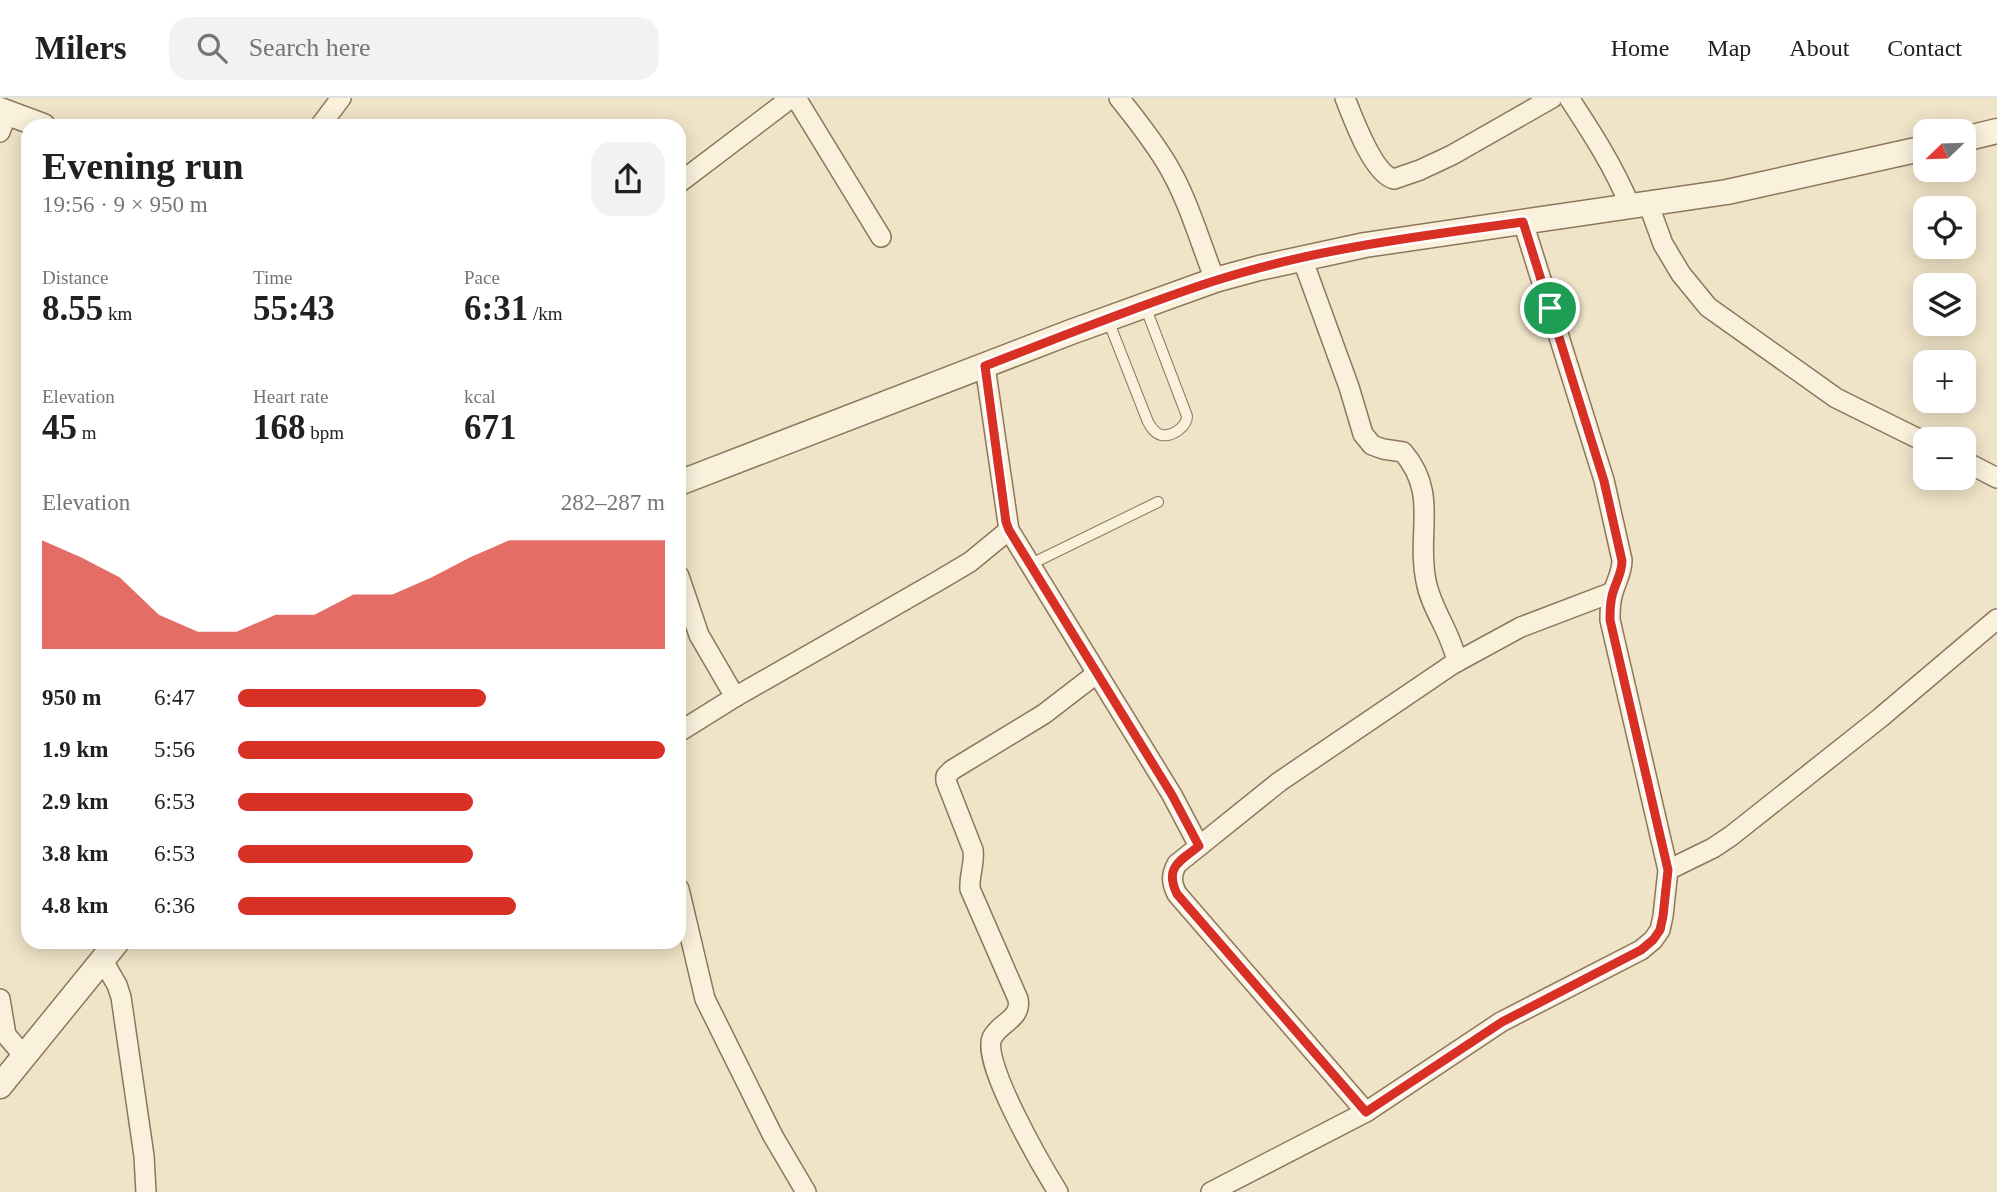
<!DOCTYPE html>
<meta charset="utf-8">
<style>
:root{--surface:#fff;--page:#f2f2f2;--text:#202124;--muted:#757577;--line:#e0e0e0;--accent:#d93025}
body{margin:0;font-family:Georgia,serif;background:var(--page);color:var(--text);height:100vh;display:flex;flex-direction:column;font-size:26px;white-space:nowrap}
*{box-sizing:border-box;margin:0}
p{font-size:23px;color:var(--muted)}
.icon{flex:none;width:38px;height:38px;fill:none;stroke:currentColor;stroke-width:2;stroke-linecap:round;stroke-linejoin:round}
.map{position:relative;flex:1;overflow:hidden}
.details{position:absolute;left:21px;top:21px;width:665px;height:830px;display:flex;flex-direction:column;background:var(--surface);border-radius:21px;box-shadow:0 4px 18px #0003}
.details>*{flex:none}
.needle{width:46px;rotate:247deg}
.fabs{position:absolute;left:1913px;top:21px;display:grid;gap:14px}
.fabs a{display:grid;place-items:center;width:63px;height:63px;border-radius:14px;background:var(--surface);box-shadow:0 4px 18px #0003;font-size:35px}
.pin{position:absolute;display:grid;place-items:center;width:60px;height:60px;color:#fff;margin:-30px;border:4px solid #fff;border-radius:50%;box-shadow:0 2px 7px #0007}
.round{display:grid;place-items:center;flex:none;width:74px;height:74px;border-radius:21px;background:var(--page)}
.headline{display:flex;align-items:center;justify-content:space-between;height:119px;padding:0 21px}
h1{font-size:38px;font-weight:700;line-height:52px}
.figures{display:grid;grid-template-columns:repeat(3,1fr);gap:10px;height:119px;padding:7px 21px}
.figures div{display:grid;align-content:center}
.figures b{font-size:35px;font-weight:700}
.figures small{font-size:19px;font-weight:400}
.figures p{font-size:19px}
.chart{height:196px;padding:14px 21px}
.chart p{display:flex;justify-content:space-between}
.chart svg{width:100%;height:126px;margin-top:7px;fill:var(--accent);opacity:.7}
ul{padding:0 21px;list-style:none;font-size:23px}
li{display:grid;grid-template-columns:112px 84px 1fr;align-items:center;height:52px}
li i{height:18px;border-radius:9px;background:var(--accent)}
header{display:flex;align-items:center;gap:42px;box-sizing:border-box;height:98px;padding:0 35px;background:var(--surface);border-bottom:2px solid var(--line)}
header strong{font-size:33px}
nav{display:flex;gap:38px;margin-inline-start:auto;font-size:24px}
.search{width:490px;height:63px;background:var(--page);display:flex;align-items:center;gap:18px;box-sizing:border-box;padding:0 24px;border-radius:21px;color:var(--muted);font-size:26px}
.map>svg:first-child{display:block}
</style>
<header>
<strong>Milers</strong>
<div class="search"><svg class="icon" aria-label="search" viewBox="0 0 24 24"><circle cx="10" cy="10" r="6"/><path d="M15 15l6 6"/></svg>Search here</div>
<nav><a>Home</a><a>Map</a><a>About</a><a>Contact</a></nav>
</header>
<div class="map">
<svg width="1997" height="1094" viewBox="0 0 1997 1094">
<rect width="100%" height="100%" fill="#f0e4c8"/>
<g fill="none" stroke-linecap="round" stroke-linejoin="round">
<defs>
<g id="service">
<path d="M1108,222L1148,324C1151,329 1154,335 1161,337C1172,339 1187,329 1187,318L1145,208"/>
<polyline points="1029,467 1158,404"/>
</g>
<g id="minor">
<polyline points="796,0 881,139"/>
<path d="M1119,0C1136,21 1153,43 1167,66C1188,101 1200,144 1215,182"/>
<path d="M1345,0C1353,20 1373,76 1394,81L1420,72L1452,57L1552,0"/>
<path d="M1569,0C1592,35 1614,69 1630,108"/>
<polyline points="320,28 341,0"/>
<polyline points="0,34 7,15"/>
<polyline points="679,85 791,0"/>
<polyline points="1648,105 1663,146 1681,176 1708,209 1836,300 1925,344"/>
<path d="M1302,160L1349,289L1363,336L1372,347L1383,351L1403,354C1439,396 1416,434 1426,483C1431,511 1451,534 1457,564"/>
<polyline points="985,268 1009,432 1172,697 1199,748"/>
<polyline points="1964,363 1997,380"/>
<polyline points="679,478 699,537 735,599"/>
<polyline points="679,634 735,599 938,483 970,464 1009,432"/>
<polyline points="1668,772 1713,750 1731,738 1880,620 1997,521"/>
<polyline points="679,791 705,901 773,1038 806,1094"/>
<polyline points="102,861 117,887 121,899 144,1058 146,1094"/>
<polyline points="0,901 6,937 24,958"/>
<path d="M1366,1014L1177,796C1171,784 1171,777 1177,766L1279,684L1453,566L1521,529L1613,494"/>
<path d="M1058,1094C1043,1070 981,964 992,940C1000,924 1022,921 1018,901L970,791C969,777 975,766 973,752L946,683V678L952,672L1044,616L1096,576"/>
<path d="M1211,1094L1366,1014L1501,924L1641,852L1653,842L1660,832L1663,818L1668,772L1610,522C1610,514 1610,506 1612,498C1615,485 1622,476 1622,462L1604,382L1523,124"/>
</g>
<g id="tertiary">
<polyline points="0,12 43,28"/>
<polyline points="1964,41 1997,33"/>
<polyline points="679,385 1071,234 1215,182 1259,170 1365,147 1727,94 1925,50"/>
<polyline points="0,988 117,844"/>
</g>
</defs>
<use href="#service" stroke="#8d765c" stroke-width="12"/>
<use href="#minor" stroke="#8d765c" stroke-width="22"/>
<use href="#tertiary" stroke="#8d765c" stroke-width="27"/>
<use href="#service" stroke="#faf1dc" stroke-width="10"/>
<use href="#minor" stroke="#faf1dc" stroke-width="19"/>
<use href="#tertiary" stroke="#faf1dc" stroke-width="24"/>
</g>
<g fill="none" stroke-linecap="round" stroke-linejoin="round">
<defs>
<path id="route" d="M1523,124L1604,383L1622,463C1622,476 1615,485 1612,498C1610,506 1610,514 1610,522L1668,772L1663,818L1660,832L1653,842L1641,852L1502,924L1366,1014L1177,796C1164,769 1180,763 1199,748L1172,697L1009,432L1006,424L985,268C1060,239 1137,208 1214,183C1313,151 1420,138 1523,124Z"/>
</defs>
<use href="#route" stroke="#fff" stroke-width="14"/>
<use href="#route" stroke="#d93025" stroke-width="9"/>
</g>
</svg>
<div class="fabs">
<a><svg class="needle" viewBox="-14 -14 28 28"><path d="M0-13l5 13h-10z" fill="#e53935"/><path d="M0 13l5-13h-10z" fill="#757577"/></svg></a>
<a><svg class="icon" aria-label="locate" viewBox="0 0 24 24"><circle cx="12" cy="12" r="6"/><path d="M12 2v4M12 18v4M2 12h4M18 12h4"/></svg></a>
<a><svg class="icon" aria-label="layers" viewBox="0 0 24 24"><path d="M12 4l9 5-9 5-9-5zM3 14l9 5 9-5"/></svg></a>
<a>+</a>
<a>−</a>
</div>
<div class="pin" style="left:1550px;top:210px;background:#1e9e55"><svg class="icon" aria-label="arrive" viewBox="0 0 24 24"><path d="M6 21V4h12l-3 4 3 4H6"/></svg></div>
<section class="details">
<div class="headline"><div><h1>Evening run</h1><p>19:56 · 9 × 950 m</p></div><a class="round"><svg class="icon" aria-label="share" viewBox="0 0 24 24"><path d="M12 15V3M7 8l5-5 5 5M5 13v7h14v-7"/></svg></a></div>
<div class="figures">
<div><p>Distance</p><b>8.55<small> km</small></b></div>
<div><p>Time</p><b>55:43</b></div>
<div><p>Pace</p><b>6:31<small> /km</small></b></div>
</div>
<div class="figures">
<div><p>Elevation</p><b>45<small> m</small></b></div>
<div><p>Heart rate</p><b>168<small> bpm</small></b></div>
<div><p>kcal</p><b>671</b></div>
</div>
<div class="chart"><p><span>Elevation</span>282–287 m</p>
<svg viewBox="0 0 160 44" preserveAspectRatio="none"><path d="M0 44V6L10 12L20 19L30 32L40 38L50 38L60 32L70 32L80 25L90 25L100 19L110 12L120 6L130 6L140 6L150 6L160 6V44z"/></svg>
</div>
<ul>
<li><b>950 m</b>6:47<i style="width:58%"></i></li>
<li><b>1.9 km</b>5:56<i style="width:100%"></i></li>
<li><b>2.9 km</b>6:53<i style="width:55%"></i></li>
<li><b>3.8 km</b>6:53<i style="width:55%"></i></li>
<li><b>4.8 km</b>6:36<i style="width:65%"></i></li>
</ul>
</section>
</div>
